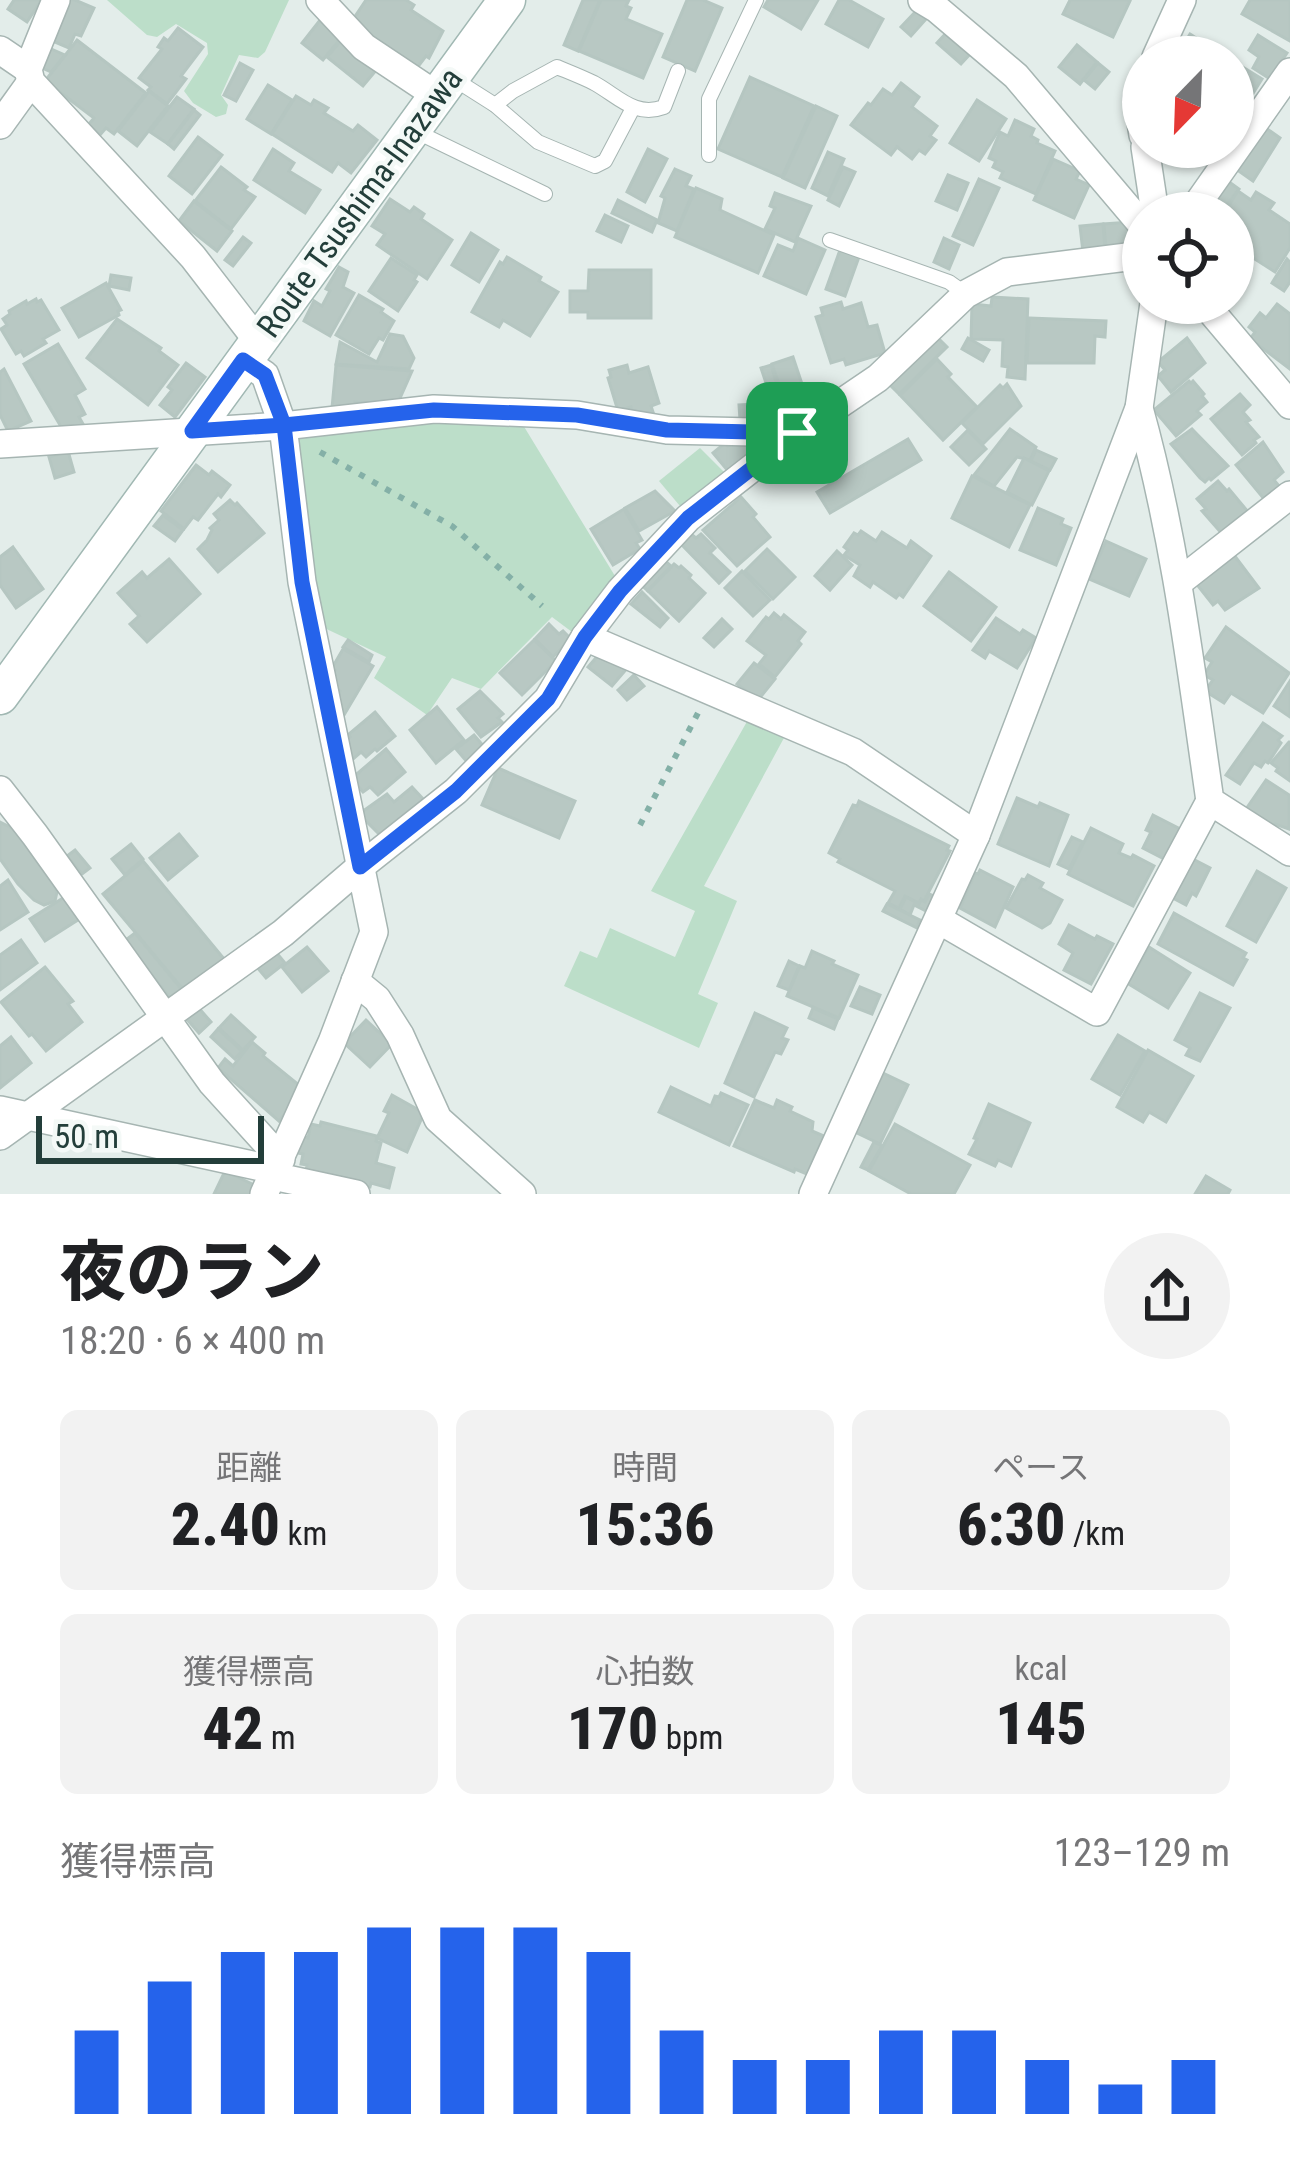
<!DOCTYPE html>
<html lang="ja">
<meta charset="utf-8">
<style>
:root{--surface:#fff;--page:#f2f2f2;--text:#202124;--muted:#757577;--accent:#2563eb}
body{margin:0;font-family:"Roboto Condensed","Noto Sans JP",sans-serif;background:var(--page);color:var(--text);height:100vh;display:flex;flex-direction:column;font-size:45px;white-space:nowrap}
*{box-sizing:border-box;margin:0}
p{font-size:39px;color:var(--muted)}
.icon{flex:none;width:66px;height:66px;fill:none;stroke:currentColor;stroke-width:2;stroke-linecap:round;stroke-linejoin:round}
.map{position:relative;height:1194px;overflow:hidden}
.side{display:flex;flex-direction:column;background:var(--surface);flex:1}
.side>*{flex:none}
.needle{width:78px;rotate:203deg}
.buttons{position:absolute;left:1122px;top:36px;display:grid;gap:24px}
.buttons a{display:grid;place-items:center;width:132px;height:132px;border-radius:50%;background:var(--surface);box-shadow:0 3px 9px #0004;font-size:60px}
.scale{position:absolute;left:36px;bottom:30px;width:228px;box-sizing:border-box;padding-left:12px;border:6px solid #233e3a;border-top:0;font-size:33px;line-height:42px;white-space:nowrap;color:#233e3a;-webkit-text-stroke:9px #f4f9f7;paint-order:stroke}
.pin{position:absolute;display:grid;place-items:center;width:102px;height:102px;color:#fff;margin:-51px;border-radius:24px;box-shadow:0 6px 18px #0006}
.round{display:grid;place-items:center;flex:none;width:126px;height:126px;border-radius:63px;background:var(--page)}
.summary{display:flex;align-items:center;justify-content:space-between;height:204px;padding:0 60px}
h1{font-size:66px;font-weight:800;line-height:90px}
.figures{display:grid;grid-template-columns:repeat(3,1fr);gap:18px;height:204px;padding:12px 60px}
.figures div{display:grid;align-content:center;border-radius:18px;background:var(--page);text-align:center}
.figures b{font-size:60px;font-weight:800}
.figures small{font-size:33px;font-weight:400}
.figures p{font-size:33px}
.chart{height:336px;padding:24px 60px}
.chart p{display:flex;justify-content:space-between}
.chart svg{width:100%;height:216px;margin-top:12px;stroke:var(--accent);stroke-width:6}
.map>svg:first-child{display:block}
</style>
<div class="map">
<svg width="1290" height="1194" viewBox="0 0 1290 1194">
<rect width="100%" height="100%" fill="#e3edea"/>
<g fill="#bcdec9">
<polygon points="107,0 289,0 265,52 258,58 239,55 221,95 228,105 226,114 216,117 193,103 184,91 208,54 207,43 176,24 157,37 147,35"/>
<polygon points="443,415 520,420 618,581 576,635 552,617 481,689 452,678 427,715 374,678 386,657 318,625 294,431"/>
<polygon points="700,448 728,476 685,512 659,481"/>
<polygon points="749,718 785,736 704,886 737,901 698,994 718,1003 699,1048 564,986 580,951 597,958 610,928 675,957 695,911 651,891"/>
</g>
<g fill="#b8c8c3" stroke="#b5c6c1" stroke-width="3">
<polygon points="14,0 39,0 41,1 27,22 8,9"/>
<polygon points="67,0 75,0 94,8 81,36 75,34 69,48 50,40"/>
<polygon points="366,0 406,0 414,5 411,10 443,31 429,58 426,56 417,68 355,27 359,22 354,18"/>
<polygon points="583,0 600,0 578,51 564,45"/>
<polygon points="601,0 629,0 626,6 631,8 626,19 662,34 643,78 579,51"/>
<polygon points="687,0 703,0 722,8 695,71 663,57"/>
<polygon points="768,0 818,0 801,29 764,7"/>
<polygon points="839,0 849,0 883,19 868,47 826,24"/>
<polygon points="1070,0 1128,0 1130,1 1113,37 1063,14"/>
<polygon points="1250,0 1290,0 1290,41 1242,14"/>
<polygon points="917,10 927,18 911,36 901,27"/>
<polygon points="320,20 342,37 323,60 302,43"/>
<polygon points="178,28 203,47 181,76 186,79 167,104 148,90 151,87 139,78 162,49 158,47 164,38 168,41"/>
<polygon points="947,32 971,53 961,64 937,43"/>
<polygon points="1190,34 1226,57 1176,57"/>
<polygon points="1258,35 1287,53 1270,79 1253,68 1259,57 1249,50"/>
<polygon points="342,39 378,68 363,86 327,57"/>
<polygon points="77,40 146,93 114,134 106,128 100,135 88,125 94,118 45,81"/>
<polygon points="1077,45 1097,62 1080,84 1059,67"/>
<polygon points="49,48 65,55 51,72 40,67"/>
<polygon points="1233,61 1262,79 1233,125"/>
<polygon points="240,63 253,70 236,101 224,95"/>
<polygon points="1098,63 1109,72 1095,89 1084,80"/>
<polygon points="750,77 814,106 782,177 718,149"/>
<polygon points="901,83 919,97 912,107 937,126 930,136 936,140 925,154 919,150 912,159 897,147 891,155 851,125 868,103 871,105 883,89 892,95"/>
<polygon points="268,85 292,100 271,134 247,119"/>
<polygon points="149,91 168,106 137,146 118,131"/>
<polygon points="296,96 311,105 314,100 328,108 324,113 353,131 358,125 377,140 351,173 338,163 332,172 272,134"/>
<polygon points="177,97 194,109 168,144 150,132"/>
<polygon points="977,100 1006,119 979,161 950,143"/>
<polygon points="816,106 837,116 805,188 783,178"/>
<polygon points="194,110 200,115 174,149 168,144"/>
<polygon points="1015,120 1034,129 1031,136 1038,140 1037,143 1055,151 1036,194 1000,178 1003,172 993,167 996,161 989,158 1000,132 1008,136"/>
<polygon points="1263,126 1280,138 1253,181 1233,167"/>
<polygon points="198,137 222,155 192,194 169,176"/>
<polygon points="273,149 294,163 289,171 320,190 305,213 254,180"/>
<polygon points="648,149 667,159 645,202 627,192"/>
<polygon points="828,152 844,159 828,196 812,188"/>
<polygon points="1053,159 1080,171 1076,179 1089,185 1074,218 1034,200"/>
<polygon points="221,167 247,187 244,190 255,197 231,229 195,201"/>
<polygon points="843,167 855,172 839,206 828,200"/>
<polygon points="675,169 691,176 686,186 694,189 677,231 658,223 665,198 661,196"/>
<polygon points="948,175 968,183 957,210 936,201"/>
<polygon points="979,179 999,188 973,245 953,236"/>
<polygon points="1225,179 1239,189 1221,213 1207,213"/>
<polygon points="696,188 722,199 720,210 774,235 758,273 675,237"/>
<polygon points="1238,191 1251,200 1256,192 1274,203 1269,210 1290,224 1290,248 1275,272 1233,245 1233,213 1224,213"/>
<polygon points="775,193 811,206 795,242 765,229 775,208 770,206"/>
<polygon points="390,199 410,212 414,207 424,214 421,219 452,240 427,279 377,245 385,234 372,226"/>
<polygon points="618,200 657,220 652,232 612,213"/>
<polygon points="194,201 232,231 217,251 179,221"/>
<polygon points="605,215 628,226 621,242 597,231"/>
<polygon points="1130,222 1132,246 1106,248 1104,224"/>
<polygon points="1103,224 1105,249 1083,252 1080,226"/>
<polygon points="471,233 498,250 479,282 452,265"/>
<polygon points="243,237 251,243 233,266 225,260"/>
<polygon points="798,238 825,250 806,294 764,276 778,245 793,251"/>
<polygon points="944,238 959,245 949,269 934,262"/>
<polygon points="840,250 859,257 845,296 826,289"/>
<polygon points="507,257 541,277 539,281 558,292 530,336 503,320 499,327 472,312 500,262 503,264"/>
<polygon points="391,258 417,275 414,280 417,282 398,311 369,291"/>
<polygon points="1287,259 1290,262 1290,282 1284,291 1272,283"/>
<polygon points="339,267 348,272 343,287 354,293 330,336 304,321 314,301 322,306 330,291 326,289"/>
<polygon points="589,270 651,270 651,318 588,318 588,312 570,312 570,291 588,291"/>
<polygon points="111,275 131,278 129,290 109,286"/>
<polygon points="106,283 121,310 118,311 119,315 79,337 62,308"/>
<polygon points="359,295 383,309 381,312 394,321 383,340 379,338 369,354 336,335"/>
<polygon points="992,297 1028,299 1025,379 1007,377 1008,367 1002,366 1003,340 971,339 972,304 991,306"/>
<polygon points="36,299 37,302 41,300 59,330 43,339 46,343 24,356 21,351 16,354 1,329 7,325 3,319 10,314 9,311 26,301 27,304"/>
<polygon points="841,302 843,309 861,303 868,327 877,325 885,353 846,365 844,359 831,363 816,317 823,315 821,308"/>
<polygon points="1277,304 1290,314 1290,369 1250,339 1255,332 1249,327 1260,313 1266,318"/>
<polygon points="1029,318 1106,321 1105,337 1095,336 1094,363 1027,363"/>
<polygon points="117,319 161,348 159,351 178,365 148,405 87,358"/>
<polygon points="390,334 403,336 414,358 409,369 336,364 340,342 377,362"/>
<polygon points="936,336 947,347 899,394 888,383"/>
<polygon points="968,338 989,350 983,361 962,349"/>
<polygon points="1187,338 1205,363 1171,392 1158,376 1165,370 1158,362"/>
<polygon points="58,344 85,389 75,395 85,414 79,417 83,424 71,431 63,430 24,364"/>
<polygon points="793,357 808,402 787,408 772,364"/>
<polygon points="937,359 951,374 948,377 977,407 943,440 900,395"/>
<polygon points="186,363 205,377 175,417 160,405 172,390 168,387"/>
<polygon points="336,365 412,371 397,405 355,402 354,410 332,408"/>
<polygon points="627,365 629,373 648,367 659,403 651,406 653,412 634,417 631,407 618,411 608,378 611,377 609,370"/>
<polygon points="771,365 782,401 773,404 761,368"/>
<polygon points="4,369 31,421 8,431 0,415 0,372"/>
<polygon points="1189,381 1191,383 1193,381 1204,394 1202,396 1207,402 1197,411 1201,415 1176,436 1154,410"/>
<polygon points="1007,384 1021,406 983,444 962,423 1000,385 1003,388"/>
<polygon points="1240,394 1250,405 1243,412 1250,420 1246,422 1259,437 1254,440 1256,443 1242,455 1211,419"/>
<polygon points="755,404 756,418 740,420 739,405"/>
<polygon points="1010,429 1036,447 1030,460 1017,457 994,486 974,475"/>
<polygon points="1192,429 1228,466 1211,480 1209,478 1205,482 1200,478 1171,444"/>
<polygon points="968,430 986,449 969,465 951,447"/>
<polygon points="908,439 921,460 830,513 817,492"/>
<polygon points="735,440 740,446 747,440 755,449 729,472 713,453 725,443 728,446"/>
<polygon points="1263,442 1283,472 1274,480 1280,487 1265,500 1236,465"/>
<polygon points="796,446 809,466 797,474 784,455"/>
<polygon points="1036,450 1056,459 1050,470 1031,461"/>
<polygon points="68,451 74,472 55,478 49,457"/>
<polygon points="1024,458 1049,471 1032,505 1007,492"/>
<polygon points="196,465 209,475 212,471 230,485 221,497 218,494 198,520 193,517 184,529 161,511"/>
<polygon points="972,476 1030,505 1009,547 952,518"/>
<polygon points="1218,481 1227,491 1229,489 1249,513 1223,535 1202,511 1206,509 1197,499"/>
<polygon points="655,491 675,511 639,531 625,508"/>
<polygon points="741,497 756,514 753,517 770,537 737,566 703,530"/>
<polygon points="230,500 235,505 237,503 264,533 218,572 198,549 207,540 212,530 210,528 219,520 214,514"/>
<polygon points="1038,508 1063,519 1061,524 1071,528 1056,565 1020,550"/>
<polygon points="624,509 642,540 636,543 640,549 613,565 591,529"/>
<polygon points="163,515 183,530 175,541 154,526"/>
<polygon points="861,531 876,541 882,532 907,548 911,541 931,556 903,597 899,594 896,598 873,582 870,587 854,576 860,565 844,555 848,550 844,547 854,533 858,535"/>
<polygon points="691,534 696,538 701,534 715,548 710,553 730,572 719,583 681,544"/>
<polygon points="1106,541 1146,559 1129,596 1089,579"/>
<polygon points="13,547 43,589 16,608 0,585 0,557"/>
<polygon points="767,549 795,577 773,599 745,571"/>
<polygon points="837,551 852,565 830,590 815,576"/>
<polygon points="1234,555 1259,588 1225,610 1218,601 1213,605 1195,582"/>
<polygon points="169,559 200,594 147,642 130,624 139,616 118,593 142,572 147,578"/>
<polygon points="663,559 671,566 648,591 640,584"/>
<polygon points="674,564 679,568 681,566 691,575 689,578 705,593 679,621 648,591"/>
<polygon points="742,571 770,600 753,616 725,588"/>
<polygon points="949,572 996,607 971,641 924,606"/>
<polygon points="642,592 668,618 660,627 631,604"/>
<polygon points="774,613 781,619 784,615 805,632 798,641 801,644 775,677 759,664 766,655 747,641 766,617 769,619"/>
<polygon points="996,618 1020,634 1023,630 1036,638 1017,668 989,651 985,658 973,650"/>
<polygon points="722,619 732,629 714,647 704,638"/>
<polygon points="549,624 559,634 563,631 571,639 553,657 535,639"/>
<polygon points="1226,627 1289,673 1263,713 1231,693 1224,703 1205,691 1213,680 1204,675 1212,662 1205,658"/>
<polygon points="348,640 372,655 369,662 343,647"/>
<polygon points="534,640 556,661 522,695 500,673"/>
<polygon points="343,649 373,666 344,715 336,711 334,703 340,691 330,685 335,670 332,668"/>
<polygon points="600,653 629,666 612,686 588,667"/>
<polygon points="754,663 775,679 758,700 737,684"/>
<polygon points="634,675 644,686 627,700 618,690"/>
<polygon points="1290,681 1290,717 1274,706"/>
<polygon points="480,691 503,714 498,718 502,722 481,737 458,709"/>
<polygon points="437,707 464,740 436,763 410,730"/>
<polygon points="375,712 395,736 377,751 375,749 366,757 361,752 353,759 343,746 345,741 350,737 349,734"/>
<polygon points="1263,723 1282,736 1278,740 1281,743 1268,763 1265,761 1261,767 1254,763 1240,784 1226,775"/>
<polygon points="474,735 486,749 468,763 456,749"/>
<polygon points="1289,742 1290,742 1290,781 1276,771 1278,768 1271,763"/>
<polygon points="386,749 405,772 378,795 370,787 363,792 351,779"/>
<polygon points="498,768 575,801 559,838 482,805"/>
<polygon points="1266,780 1289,795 1289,829 1275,824 1273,827 1246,809"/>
<polygon points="412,787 426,802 381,836 359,814 387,794 394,802"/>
<polygon points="1017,798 1038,807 1040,803 1068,815 1049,866 998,844"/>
<polygon points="859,801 949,846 947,850 950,851 924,901 921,899 919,903 905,896 899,908 888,903 895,891 838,862 840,859 829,853 853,805 857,806"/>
<polygon points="1153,815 1184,831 1168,861 1143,848 1151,832 1146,830"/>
<polygon points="0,822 14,829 51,877 57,892 55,901 44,905 34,900 18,884 0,859"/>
<polygon points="1091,828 1123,844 1119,853 1131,858 1133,855 1154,866 1133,906 1068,874"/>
<polygon points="179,834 197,856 168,880 150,858"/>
<polygon points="1072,837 1083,842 1069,869 1058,864"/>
<polygon points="131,844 143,859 125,875 112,859"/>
<polygon points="75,850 90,868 82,874 67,856"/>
<polygon points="1191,858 1210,868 1196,896 1192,893 1186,905 1171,897"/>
<polygon points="143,861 225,960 186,993 103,894"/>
<polygon points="980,870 1013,887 995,927 960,908 975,873 978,874"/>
<polygon points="1257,871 1286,888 1256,942 1227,926"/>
<polygon points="1028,875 1043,883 1040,888 1062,900 1050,923 1042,928 1006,908 1022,879 1025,880"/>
<polygon points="8,880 28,912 0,930 0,886"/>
<polygon points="929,894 936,897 928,912 914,905 910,915 900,909 906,897 919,904 921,900 925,902"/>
<polygon points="66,896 81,918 45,941 30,919"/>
<polygon points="887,904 920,920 917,928 883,911"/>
<polygon points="1174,913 1246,953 1243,958 1247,960 1233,985 1158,944"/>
<polygon points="1069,925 1095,939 1097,936 1113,944 1091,984 1064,970 1073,953 1059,944"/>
<polygon points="135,933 184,992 173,1001 123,942"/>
<polygon points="21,940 37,963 0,990 0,955"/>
<polygon points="307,947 328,971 302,992 282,967"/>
<polygon points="1149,947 1190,973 1168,1008 1127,983"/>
<polygon points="275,951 285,963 266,978 256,966"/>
<polygon points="812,951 834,961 832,964 858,975 839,1018 787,996 800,966 805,968"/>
<polygon points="789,961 799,966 789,990 778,986"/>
<polygon points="45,967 73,1001 68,1004 82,1022 46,1051 32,1034 29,1036 1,1002"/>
<polygon points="860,987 880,995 872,1014 851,1006"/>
<polygon points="1200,993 1230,1008 1200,1061 1186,1055 1190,1048 1175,1040"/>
<polygon points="197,1006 211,1022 199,1033 185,1017"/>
<polygon points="813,1008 838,1019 834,1029 809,1018"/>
<polygon points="755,1013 787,1028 782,1038 788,1040 781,1054 775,1052 754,1097 725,1083"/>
<polygon points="231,1015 255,1037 243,1050 219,1028"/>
<polygon points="366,1020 392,1044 370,1067 344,1043"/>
<polygon points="218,1029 242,1051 235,1059 211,1037"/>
<polygon points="1118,1035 1145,1051 1120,1095 1092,1079"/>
<polygon points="11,1037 31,1063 0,1088 0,1046"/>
<polygon points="252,1042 265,1053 263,1056 305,1090 279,1121 218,1068 225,1059 233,1066"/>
<polygon points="1148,1050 1193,1076 1166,1122 1149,1112 1143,1122 1117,1107"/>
<polygon points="883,1073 908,1085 880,1144 855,1132"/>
<polygon points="671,1087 711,1106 715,1096 719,1097 721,1093 748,1105 729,1145 659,1112"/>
<polygon points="392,1095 424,1113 407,1152 377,1138 389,1113 384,1111"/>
<polygon points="755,1100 774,1108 777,1100 792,1107 790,1111 813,1122 812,1131 824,1136 807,1174 795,1169 794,1172 734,1146"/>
<polygon points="989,1104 1030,1123 1011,1166 998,1160 995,1166 969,1154 977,1139 974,1138"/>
<polygon points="321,1122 377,1136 376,1141 381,1143 376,1163 394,1168 389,1188 371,1183 370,1187 306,1171 307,1165 301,1164 303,1154 298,1153 302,1136 308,1138 311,1124 320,1126"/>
<polygon points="895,1124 970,1165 954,1194 911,1194 869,1171"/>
<polygon points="874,1142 882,1146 868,1170 861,1167"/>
<polygon points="225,1171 256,1186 252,1194 214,1194"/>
<polygon points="1206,1176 1230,1190 1228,1194 1195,1194"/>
</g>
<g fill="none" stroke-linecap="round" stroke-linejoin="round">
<defs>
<g id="lane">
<polyline points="454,79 495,105 538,142 595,166 605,161 633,108"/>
<path d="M495,105L513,91L557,67C569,72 582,77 594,83C618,96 635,118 664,107L678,71"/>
<polyline points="415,131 545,194"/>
<polyline points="709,155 709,99 756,0"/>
<polyline points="830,240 949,282 966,294"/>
</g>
<g id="street">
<polyline points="56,0 28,69 31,82 193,257 257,340"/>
<polyline points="320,0 364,47 436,95"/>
<polyline points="922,0 937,9 1016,76 1143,226"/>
<polyline points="0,50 28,69"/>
<polyline points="1156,57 1182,0"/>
<polyline points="1143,85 1137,98 1143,135"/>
<polyline points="0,125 31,82"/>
<polyline points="1145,147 1155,213"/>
<polyline points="1191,213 1290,72"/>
<polyline points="1204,303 1290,405"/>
<polyline points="243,360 265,375 283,426 302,582 374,932 332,1042 264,1194"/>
<path d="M1139,408C1175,537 1191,669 1210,801L1290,852"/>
<polyline points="0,444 283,426 434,409 577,415 667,430 797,433"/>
<polyline points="1179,582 1290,495"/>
<polyline points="585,637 853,752 976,835"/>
<polyline points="0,790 35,835 212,1083 281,1159"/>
<polyline points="939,920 1097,1012 1210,801"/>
<polyline points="355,981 377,999 400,1035 438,1119 522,1194"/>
<polyline points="0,1110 275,1170"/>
<polyline points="0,1136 283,933 360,867 456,791 548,699 585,637 620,591 688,518 797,433 878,378 966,294 1007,272 1143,255"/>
<polyline points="273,1176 356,1194"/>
<polyline points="813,1194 976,835 1139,408 1154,303"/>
</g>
<polyline id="secondary" points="0,696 507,0"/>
</defs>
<use href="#lane" stroke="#a6b5b2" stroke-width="16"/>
<use href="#street" stroke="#a6b5b2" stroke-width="30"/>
<use href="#secondary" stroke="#a1b8b3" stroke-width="39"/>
<g stroke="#84b0a7" stroke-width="6" stroke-dasharray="6 9" stroke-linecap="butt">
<polyline points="320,452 452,526 542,606"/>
<polyline points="640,825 699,711"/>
</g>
<use href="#lane" stroke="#fff" stroke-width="14"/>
<use href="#street" stroke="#fff" stroke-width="27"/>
<use href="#secondary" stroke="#fff" stroke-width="36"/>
</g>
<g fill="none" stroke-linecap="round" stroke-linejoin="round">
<defs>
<polyline id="route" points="797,433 667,430 577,415 434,410 284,425 192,431 243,360 265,375 284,425 302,582 360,867 456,791 548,699 585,637 620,591 688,518 797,433"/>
</defs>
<use href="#route" stroke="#fff" stroke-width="24"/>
<use href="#route" stroke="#2563eb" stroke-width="15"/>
</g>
<g text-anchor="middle" stroke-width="9" stroke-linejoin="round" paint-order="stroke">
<g font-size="33" fill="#233e3a" stroke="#f4f9f7">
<text transform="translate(359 202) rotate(-54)" y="12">Route Tsushima-Inazawa</text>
</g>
</g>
</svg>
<div class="buttons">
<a><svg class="needle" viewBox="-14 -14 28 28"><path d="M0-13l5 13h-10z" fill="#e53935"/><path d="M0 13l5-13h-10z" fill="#757577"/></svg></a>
<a><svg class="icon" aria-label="locate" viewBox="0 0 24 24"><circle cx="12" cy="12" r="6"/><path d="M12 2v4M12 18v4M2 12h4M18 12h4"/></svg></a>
</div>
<div class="scale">50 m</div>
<div class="pin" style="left:797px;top:433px;background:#1e9e55"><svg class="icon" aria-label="arrive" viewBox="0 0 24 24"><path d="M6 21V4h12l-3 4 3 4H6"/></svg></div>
</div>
<section class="side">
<div class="summary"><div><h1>夜のラン</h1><p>18:20 · 6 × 400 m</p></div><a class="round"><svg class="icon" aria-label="share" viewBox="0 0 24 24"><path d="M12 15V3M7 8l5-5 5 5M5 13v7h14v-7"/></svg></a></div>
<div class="figures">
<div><p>距離</p><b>2.40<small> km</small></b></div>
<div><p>時間</p><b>15:36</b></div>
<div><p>ペース</p><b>6:30<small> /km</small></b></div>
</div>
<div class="figures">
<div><p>獲得標高</p><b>42<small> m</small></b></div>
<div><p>心拍数</p><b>170<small> bpm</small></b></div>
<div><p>kcal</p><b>145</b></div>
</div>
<div class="chart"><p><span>獲得標高</span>123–129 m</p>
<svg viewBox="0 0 160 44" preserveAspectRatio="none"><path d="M5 44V27M15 44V17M25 44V11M35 44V11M45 44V6M55 44V6M65 44V6M75 44V11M85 44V27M95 44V33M105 44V33M115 44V27M125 44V27M135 44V33M145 44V38M155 44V33"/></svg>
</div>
</section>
